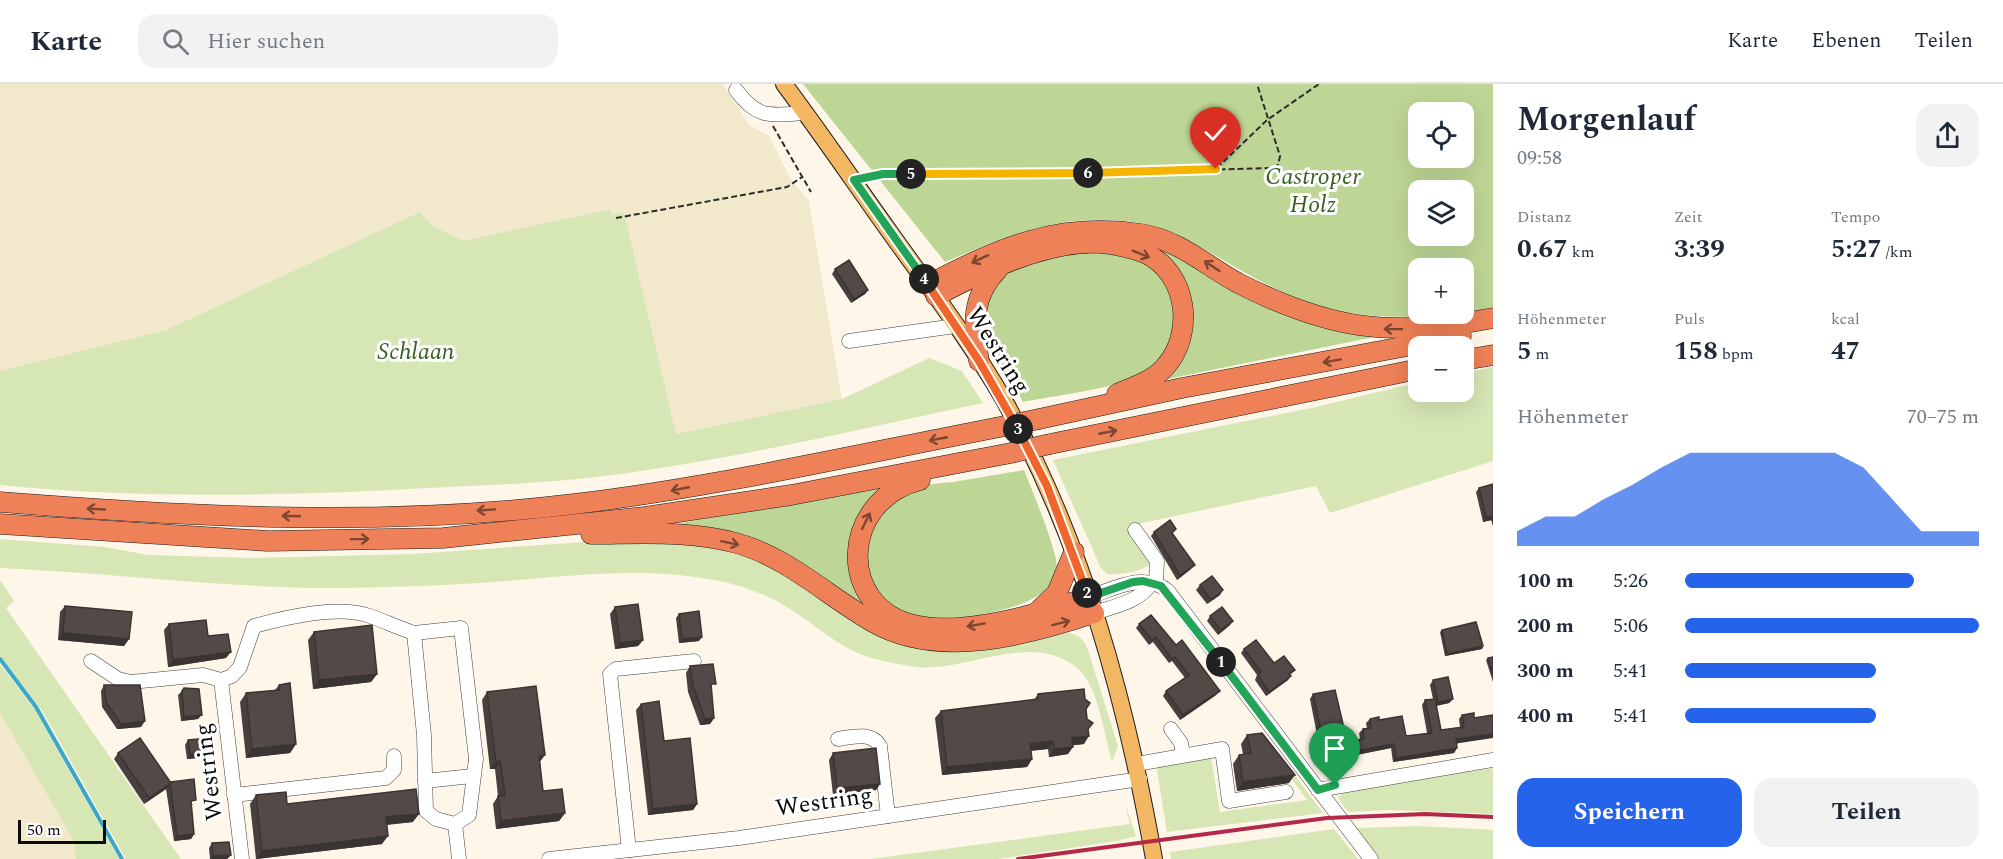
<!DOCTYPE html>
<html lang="de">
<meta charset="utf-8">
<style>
:root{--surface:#fff;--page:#f2f2f3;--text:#1f2937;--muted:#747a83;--line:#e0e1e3;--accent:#2563eb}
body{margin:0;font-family:Spectral,serif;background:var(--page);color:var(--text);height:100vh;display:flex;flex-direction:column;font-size:22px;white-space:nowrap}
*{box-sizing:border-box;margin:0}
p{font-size:20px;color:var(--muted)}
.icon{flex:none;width:33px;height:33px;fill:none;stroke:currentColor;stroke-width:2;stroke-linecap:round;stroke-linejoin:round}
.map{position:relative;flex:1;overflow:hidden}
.details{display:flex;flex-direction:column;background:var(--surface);width:510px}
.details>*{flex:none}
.buttons{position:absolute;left:1408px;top:18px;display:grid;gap:12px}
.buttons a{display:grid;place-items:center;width:66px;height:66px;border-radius:12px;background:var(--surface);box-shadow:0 6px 24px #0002;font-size:30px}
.scale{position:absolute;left:18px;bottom:15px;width:88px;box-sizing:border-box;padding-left:6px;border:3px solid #0b0b0b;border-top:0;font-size:16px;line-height:21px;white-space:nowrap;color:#0b0b0b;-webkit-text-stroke:4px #fff;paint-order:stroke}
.pin{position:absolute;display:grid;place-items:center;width:51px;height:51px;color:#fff;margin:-62px -26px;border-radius:50% 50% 50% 0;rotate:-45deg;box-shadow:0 0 6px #0007}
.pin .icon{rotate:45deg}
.km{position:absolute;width:30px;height:30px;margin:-15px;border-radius:50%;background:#222;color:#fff;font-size:16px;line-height:30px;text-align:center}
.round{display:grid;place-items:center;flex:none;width:63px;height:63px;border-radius:18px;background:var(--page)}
.summary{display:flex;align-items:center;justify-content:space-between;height:102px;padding:0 24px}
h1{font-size:33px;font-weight:700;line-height:45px}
.metrics{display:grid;grid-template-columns:repeat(3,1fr);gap:9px;height:102px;padding:6px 24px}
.metrics div{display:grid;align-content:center}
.metrics b{font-size:26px;font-weight:700}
.metrics small{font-size:16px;font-weight:400}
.metrics p{font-size:16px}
.chart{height:168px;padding:12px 24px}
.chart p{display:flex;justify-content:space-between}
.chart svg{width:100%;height:108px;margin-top:6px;fill:var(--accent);opacity:.7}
.primary-button{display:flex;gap:12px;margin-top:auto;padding:12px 24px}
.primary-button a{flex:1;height:69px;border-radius:18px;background:var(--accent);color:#fff;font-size:24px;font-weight:700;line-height:69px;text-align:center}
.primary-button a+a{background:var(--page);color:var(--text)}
ul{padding:0 24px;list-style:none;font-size:20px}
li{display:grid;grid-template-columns:96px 72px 1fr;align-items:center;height:45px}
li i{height:15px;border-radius:8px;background:var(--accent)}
header{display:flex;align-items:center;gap:36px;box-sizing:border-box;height:84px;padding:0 30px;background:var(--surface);border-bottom:2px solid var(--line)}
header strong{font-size:28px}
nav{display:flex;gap:33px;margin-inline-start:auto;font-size:21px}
.search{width:420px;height:54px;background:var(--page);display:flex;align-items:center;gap:15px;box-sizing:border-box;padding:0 21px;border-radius:18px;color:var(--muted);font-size:22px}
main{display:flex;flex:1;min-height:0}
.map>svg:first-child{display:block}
</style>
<header>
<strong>Karte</strong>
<div class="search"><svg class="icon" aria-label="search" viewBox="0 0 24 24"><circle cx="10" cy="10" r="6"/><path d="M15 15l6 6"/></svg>Hier suchen</div>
<nav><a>Karte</a><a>Ebenen</a><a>Teilen</a></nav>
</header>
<main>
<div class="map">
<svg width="1493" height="775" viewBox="0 0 1493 775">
<rect width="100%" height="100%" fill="#fef6e9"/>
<g fill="#f2e8cb">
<polygon points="0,0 723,0 748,40 769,52 790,94 809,117 842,315 666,352 609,125 447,161 420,128 166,246 0,287"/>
<polygon points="0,629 74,757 76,775 0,775"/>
</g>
<g fill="#d7e6b5">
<path d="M610,125L611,130L624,129L676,350L842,315L929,274L962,287L983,319C870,343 756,370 641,387C571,398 499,401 428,404C286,412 142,415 0,401V287L166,246L420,128L432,142L463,157Z"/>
<path d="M1493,283V377L1330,429L1316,402L1128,442L1153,477C1145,488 1120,491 1107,490L1101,484L1053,376L1316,323L1419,298V308H1464V289Z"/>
<path d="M0,455L105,463L148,471L251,474L413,470L613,456L695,460L747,473L780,488L888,555L921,564L1061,548C1075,549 1083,552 1088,566L1118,662L1112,678C1105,652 1097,598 1076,583C1029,547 969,588 917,583C896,580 873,576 853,567C828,554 806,534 782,520C762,509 737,500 714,496C645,483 577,491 508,497C454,501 399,503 345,504C230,505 115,489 0,484Z"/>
<polygon points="0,496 14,517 6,524 181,775 126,775 43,628 0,572"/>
<polygon points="0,580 35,626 119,775 76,775 74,757 0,629"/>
<polygon points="1264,650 1323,729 1167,748 1156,680 1211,673 1220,728 1307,716 1259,651"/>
<polygon points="1493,684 1493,730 1388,726 1348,728 1338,713 1348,706"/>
<polygon points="1124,717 1136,752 1117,757 998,775 871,775 1130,740"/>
<polygon points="1419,742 1493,746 1493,775 1379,775 1357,744"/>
<polygon points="1334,745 1358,775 1171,775 1170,768"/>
</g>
<g fill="#bed695" fill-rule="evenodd">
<path d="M803,0H1493V223L1464,229V184H1419V230H1458C1405,234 1357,236 1306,218C1257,200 1215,168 1168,147C1146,138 1116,135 1092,136C1039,137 993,158 945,178ZM1419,28H1464V74H1419ZM1419,106H1464V152H1419Z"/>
<polygon points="1140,154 1231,200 1394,249 1158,297 1190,242"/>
<path d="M1087,168C1107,169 1127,168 1145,177C1175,193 1184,245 1164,271C1159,277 1150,284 1143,289C1123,304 1051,312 1023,318C1011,297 997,275 987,253C983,243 983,232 986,222C997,174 1047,173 1087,168Z"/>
<path d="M1024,386C1031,404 1061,474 1057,489C1045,529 950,538 917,532C884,526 860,489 866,457C871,431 893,413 917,404C928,400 941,399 953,398C977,394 1001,390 1024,386Z"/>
<path d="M879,404C825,462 858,484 892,540L833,506L670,441Z"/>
</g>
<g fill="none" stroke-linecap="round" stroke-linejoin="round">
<polyline stroke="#3aa8c7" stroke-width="4" points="0,575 36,623 122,775"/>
<defs>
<g id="minor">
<path d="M736,6C758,36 771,31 805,29"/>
<polyline points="849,257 955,242"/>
<polyline points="1135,446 1157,477 1156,500"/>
<path d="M1089,513C1114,505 1144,487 1168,507L1371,775"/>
<path d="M1094,529C1112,523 1142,517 1151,499"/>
<polygon points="461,544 476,675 469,731 455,740 436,735 426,727 424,651 414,549"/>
<path d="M91,577L118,595L131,598L203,591L221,596L232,592L240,583L254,542C287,533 337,521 370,532C384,537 399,544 414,549"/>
<polyline points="221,596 242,775"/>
<polyline points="1171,645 1181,659 1183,671"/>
<path d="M838,655C852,653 871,647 880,662L888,732"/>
<polyline points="1137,680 1222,665 1229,717 1286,708"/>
<polyline points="425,697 472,692"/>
<polyline points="1318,706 1493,676"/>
<polyline points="234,711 386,694 394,686 394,672"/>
<polyline points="455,740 459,775"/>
<polyline points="629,766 610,590 616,585 694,577"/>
<polyline points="549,775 739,754 1140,695"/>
</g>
<path id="major" d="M784,0C820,48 854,98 889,147C929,203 970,257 1004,316C1083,458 1126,616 1154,775"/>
<g id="highway">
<path d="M928,201C999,164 1058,137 1141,150C1179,156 1205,181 1238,199C1330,246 1392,254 1493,234"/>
<path d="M936,212C982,187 1056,152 1110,160C1121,162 1135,165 1145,169C1188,189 1195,250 1165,283C1153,297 1133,303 1117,310"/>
<polyline points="1464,276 1493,271"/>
<path d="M979,277C973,242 971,212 998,185"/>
<polyline points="1039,335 1182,304 1461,252"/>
<polyline points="1050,360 1419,285"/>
<path d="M920,396C840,416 836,523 914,541C961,553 1044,529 1089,513"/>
<path d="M0,418C190,433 384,443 574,420C715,403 855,371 995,344"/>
<polyline points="0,440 268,457 443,454 645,433 791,411 1011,369"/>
<path d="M591,450C639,450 689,446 736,459C788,473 827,512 873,538C939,576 1027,551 1094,529"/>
<polyline points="1038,527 1057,509 1074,468"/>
</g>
</defs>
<use href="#minor" stroke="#3e3e3e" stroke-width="15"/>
<use href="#major" stroke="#1c1c1c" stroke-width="18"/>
<use href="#highway" stroke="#1c1c1c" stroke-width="21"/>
<g stroke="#2d2d2d" stroke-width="2" stroke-dasharray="6 3" stroke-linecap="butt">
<polyline points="773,42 811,108"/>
<polyline points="1217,84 1267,36 1319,0"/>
<polyline points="869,93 883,90 1021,91 1272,84 1278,81 1280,72 1257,0"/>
<polyline points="616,134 787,103 802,93"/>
</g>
<use href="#minor" stroke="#fff" stroke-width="14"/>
<use href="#major" stroke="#f3b764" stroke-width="16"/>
<use href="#highway" stroke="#ee8157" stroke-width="20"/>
<polyline stroke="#b42949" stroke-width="4" points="1018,775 1327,734 1425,730 1493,733"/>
<defs>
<g id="highway-bridge">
<polyline points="995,344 1039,335"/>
<polyline points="1011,369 1050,360"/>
</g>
</defs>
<use href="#highway-bridge" stroke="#1c1c1c" stroke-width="21" stroke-linecap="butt"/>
<use href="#highway-bridge" stroke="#ee8157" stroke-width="20"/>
</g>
<g fill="#47403e">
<polygon points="835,185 868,206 865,210 851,219 832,190"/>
<polygon points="1493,400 1493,442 1491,436 1483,438 1476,408 1479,404"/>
<polygon points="1154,448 1172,450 1191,485 1177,496 1151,452"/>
<polygon points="1200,501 1220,511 1207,520 1196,506"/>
<polygon points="65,522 129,555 124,562 58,556 60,528"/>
<polygon points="615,523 643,556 638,562 615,565 610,530"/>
<polygon points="679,530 699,557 679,559 676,534"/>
<polygon points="1151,531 1216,611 1180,636 1163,612 1166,607 1185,594 1172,577 1169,579 1153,558 1149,561 1136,544 1139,540"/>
<polygon points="1210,532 1230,541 1218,551 1207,537"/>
<polygon points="169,540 208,552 226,574 168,583 164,546"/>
<polygon points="1442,546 1483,562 1482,565 1445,572 1440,548"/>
<polygon points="314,548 377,590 371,598 313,605 308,556"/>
<polygon points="1244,565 1274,579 1295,586 1290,591 1288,596 1266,612 1255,596 1257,591 1241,569"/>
<polygon points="1493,573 1493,598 1486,576 1488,574"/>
<polygon points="690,582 714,634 710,640 700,641 688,608 686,589"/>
<polygon points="1433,596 1453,615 1449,619 1436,622 1441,646 1460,643 1459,635 1462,631 1474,629 1457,660 1457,664 1454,669 1393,678 1391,664 1326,677 1323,665 1320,666 1310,615 1313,610 1347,657 1360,655 1359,649 1363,645 1367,644 1366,639 1370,635 1379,636 1406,652 1427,649 1422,621 1425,616 1433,615 1430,601"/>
<polygon points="104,601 141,643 117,645 102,623 101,607"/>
<polygon points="279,601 296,660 290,669 246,674 240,618 246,609 275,606"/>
<polygon points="182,607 198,635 181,637 178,611"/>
<polygon points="487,608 540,678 543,707 565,729 559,737 496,745 493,720 498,712 495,685 490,685 482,616"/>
<polygon points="1038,610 1086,625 1088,645 1084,660 1073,661 1068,670 1049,673 1048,665 1031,667 1032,675 1027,683 942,691 935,634 941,627 1034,616"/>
<polygon points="641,620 664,657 697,720 693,726 648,731 636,626"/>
<polygon points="1247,651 1289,699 1237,707 1233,680 1239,671 1243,670 1241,660"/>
<polygon points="188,656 208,673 187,675 185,661"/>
<polygon points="118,669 170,698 193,721 191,721 194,750 191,755 174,757 166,705 144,720 114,675"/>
<polygon points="833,669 880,700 876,706 833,711 829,676"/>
<polygon points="256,711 287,720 413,738 387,741 382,760 256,775 250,720"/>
<polygon points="212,759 231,771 227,775 210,775 209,764"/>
</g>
<g fill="#3a3432">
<polygon points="868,206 865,210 851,219 854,215"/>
<polygon points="1493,432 1492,436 1483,438 1486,433"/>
<polygon points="1195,481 1191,485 1177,496 1180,491"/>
<polygon points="1223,506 1220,511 1207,520 1211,516"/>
<polygon points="1233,537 1230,541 1218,551 1221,546"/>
<polygon points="63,549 129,555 124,562 58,556"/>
<polygon points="702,553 699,557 679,559 682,555"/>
<polygon points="643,556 638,562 615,565 620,559"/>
<polygon points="1483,562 1482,565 1445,572 1447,570"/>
<polygon points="231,568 226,574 168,583 173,576"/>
<polygon points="377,590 371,598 313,605 319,596"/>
<polygon points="1291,592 1288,596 1266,612 1269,608"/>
<polygon points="1220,607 1216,611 1180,636 1183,631"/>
<polygon points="1453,615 1449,619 1435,622 1438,618"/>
<polygon points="202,631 198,635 181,637 184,633"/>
<polygon points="714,634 710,640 700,641 705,635"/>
<polygon points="145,637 141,643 117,645 121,640"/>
<polygon points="1493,650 1493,654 1453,660 1456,655"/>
<polygon points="1089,652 1084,660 1067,662 1072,654"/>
<polygon points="1053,657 1048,665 1025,667 1030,660"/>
<polygon points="296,660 290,669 246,674 252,665"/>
<polygon points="1394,660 1391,664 1326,677 1329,672"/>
<polygon points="1073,663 1068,670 1049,673 1054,665"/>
<polygon points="1457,664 1454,669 1393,678 1396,674"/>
<polygon points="211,668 208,673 187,675 190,670"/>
<polygon points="545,671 539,679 539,672"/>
<polygon points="1032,675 1027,683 942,691 947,683"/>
<polygon points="500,677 495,685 490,685 496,678"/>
<polygon points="1295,691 1289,699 1237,707 1243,698"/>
<polygon points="171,699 166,705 144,720 149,714"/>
<polygon points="880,700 876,706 833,711 837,704"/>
<polygon points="697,720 693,726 648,731 653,725"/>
<polygon points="565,729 559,737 496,745 501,737"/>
<polygon points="419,730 413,738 380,741 386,733"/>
<polygon points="194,750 191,755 174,757 177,752"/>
<polygon points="388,752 382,760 256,775 262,767"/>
<polygon points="231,771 227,775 211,775 213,772"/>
</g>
<g fill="#534a48" stroke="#3a3432" stroke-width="1.5">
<polygon points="849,176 868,206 854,215 835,185"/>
<polygon points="1493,400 1493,432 1486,433 1479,404"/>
<polygon points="1170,436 1176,445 1172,449 1195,481 1180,491 1154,448"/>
<polygon points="1212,492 1223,506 1211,516 1200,501"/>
<polygon points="638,520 643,556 620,559 615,523"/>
<polygon points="65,522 132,528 129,555 63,549"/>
<polygon points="1222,523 1233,537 1221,546 1210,532"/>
<polygon points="699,527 702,553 682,555 679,530"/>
<polygon points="1151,531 1176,561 1182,556 1220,607 1183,631 1166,607 1189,591 1175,573 1172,575 1156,553 1152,556 1139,540"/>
<polygon points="206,536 208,552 228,550 231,568 173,576 169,540"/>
<polygon points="1476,538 1483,562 1447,570 1442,546"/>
<polygon points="372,541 377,590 319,596 314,548"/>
<polygon points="1256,556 1274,579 1284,572 1295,586 1289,590 1291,592 1269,608 1258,591 1261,588 1244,565"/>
<polygon points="1493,573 1493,590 1488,574"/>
<polygon points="713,580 716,600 711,600 714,634 705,635 693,602 690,582"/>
<polygon points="1448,593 1453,615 1438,618 1433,596"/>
<polygon points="290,599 296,660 252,665 246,609 280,606 279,601"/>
<polygon points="104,601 140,601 145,637 121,640 106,618"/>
<polygon points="536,602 545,671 539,672 543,707 562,705 565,729 501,737 498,712 505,711 500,677 496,678 487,608"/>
<polygon points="184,604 199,605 202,631 184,633 182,607"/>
<polygon points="1084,605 1085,615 1090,619 1086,625 1087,635 1093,639 1088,645 1089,652 1072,654 1073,663 1054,665 1053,657 1030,660 1032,675 947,683 941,627 1038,615 1038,610"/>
<polygon points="1335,606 1347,657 1364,655 1363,645 1371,644 1370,635 1379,633 1379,636 1402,632 1406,652 1432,649 1425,616 1435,615 1441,646 1464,643 1462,631 1474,629 1474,634 1493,631 1493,650 1456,655 1457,664 1396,674 1394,660 1329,672 1327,661 1324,661 1313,610"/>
<polygon points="659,617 664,657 690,654 697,720 653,725 641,620"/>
<polygon points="1262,649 1295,691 1243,698 1239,671 1251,669 1247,651"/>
<polygon points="140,654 171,699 149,714 118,669"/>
<polygon points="209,654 211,668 190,670 188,656"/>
<polygon points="876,664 880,700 837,704 833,669"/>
<polygon points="194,695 196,716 191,717 194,750 177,752 170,699 171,699 170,698"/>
<polygon points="416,705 419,730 386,733 388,752 262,767 256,711 286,708 287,720"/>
<polygon points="229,758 231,771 213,772 212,759"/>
</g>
<defs><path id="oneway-shaft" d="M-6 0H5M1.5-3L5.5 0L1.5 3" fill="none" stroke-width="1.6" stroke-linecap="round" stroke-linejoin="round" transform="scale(1.5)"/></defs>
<g stroke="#7c4631">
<use href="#oneway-shaft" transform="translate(1141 170) rotate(22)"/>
<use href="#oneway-shaft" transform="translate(980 175) rotate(155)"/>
<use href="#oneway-shaft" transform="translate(1212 182) rotate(-147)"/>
<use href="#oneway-shaft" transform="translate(1393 245) rotate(-179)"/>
<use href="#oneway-shaft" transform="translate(1332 277) rotate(170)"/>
<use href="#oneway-shaft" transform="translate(1108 348) rotate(-11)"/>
<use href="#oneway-shaft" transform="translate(938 355) rotate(169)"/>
<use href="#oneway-shaft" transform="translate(680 405) rotate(169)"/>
<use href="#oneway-shaft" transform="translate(96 425) rotate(-177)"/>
<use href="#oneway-shaft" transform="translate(486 426) rotate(176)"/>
<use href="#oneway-shaft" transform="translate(291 432) rotate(-178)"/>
<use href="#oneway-shaft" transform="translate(866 437) rotate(-64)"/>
<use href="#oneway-shaft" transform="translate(360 455) rotate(-1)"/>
<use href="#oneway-shaft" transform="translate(730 459) rotate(12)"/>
<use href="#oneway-shaft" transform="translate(1061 539) rotate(-14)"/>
<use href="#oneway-shaft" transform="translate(976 541) rotate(170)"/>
</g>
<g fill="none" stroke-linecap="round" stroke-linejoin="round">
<defs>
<polyline id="split-1" points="1221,578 1318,706 1335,701"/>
<polyline id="split-2" points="1087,509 1089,513 1133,498 1143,497 1161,502 1221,578"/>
<polyline id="split-3" points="1018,345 1047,402 1087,509"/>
<polyline id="split-4" points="924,195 979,277 1018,345"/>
<polyline id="split-5" points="911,90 883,90 854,96 924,195"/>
<polyline id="split-6" points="911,90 1088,89"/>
<polyline id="split-7" points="1088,89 1216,85"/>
</defs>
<use href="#split-1" stroke="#fff" stroke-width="12"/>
<use href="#split-2" stroke="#fff" stroke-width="12"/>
<use href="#split-3" stroke="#fff" stroke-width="12"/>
<use href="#split-4" stroke="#fff" stroke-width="12"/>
<use href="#split-5" stroke="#fff" stroke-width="12"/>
<use href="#split-6" stroke="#fff" stroke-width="12"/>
<use href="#split-7" stroke="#fff" stroke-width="12"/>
<use href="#split-1" stroke="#22a559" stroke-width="8"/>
<use href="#split-2" stroke="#22a559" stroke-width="8"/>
<use href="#split-3" stroke="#f0652b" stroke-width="8"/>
<use href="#split-4" stroke="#f0652b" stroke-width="8"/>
<use href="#split-5" stroke="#22a559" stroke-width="8"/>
<use href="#split-6" stroke="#f5b400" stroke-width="8"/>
<use href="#split-7" stroke="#f5b400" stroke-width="8"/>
</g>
<g text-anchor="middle" stroke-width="6" stroke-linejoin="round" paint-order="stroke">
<g font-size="24" font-style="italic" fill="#375f1f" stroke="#fff">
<text x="1313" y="100">Castroper<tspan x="1313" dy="28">Holz</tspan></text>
<text x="416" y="275">Schlaan</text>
</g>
<g font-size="24" fill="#0b0b0b" stroke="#fff">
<text transform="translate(999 266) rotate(58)" y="8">Westring</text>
<text transform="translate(208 688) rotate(-97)" y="8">Westring</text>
<text transform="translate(824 717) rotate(-8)" y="8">Westring</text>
</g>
</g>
</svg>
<div class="buttons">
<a><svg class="icon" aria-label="locate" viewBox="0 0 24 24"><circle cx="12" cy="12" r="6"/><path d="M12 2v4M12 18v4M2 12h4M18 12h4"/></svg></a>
<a><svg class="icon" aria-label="layers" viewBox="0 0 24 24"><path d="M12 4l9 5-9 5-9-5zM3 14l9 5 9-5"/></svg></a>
<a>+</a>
<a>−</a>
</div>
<div class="scale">50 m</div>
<div class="pin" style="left:1335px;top:701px;background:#1e9e55"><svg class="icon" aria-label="arrive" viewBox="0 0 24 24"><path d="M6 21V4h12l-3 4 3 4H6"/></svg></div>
<div class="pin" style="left:1216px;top:85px;background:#d93025"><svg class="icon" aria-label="check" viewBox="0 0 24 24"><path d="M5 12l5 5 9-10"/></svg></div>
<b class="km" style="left:1221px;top:578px">1</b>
<b class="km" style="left:1087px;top:509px">2</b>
<b class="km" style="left:1018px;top:345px">3</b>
<b class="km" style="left:924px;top:195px">4</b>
<b class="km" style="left:911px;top:90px">5</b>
<b class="km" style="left:1088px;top:89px">6</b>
</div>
<section class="details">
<div class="summary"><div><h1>Morgenlauf</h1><p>09:58</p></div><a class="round"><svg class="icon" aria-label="share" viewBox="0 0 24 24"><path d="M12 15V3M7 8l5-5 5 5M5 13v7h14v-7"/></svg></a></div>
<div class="metrics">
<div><p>Distanz</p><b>0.67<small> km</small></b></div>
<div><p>Zeit</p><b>3:39</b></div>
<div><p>Tempo</p><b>5:27<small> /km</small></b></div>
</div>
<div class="metrics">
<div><p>Höhenmeter</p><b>5<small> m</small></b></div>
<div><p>Puls</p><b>158<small> bpm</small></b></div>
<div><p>kcal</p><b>47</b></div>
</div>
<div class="chart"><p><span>Höhenmeter</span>70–75 m</p>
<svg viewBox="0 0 160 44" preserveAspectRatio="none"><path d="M0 44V38L10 32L20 32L30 25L40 19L50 12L60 6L70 6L80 6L90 6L100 6L110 6L120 12L130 25L140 38L150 38L160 38V44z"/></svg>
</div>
<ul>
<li><b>100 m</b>5:26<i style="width:78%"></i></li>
<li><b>200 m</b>5:06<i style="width:100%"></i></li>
<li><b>300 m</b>5:41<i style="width:65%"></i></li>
<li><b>400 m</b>5:41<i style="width:65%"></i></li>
</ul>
<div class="primary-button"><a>Speichern</a><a>Teilen</a></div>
</section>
</main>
